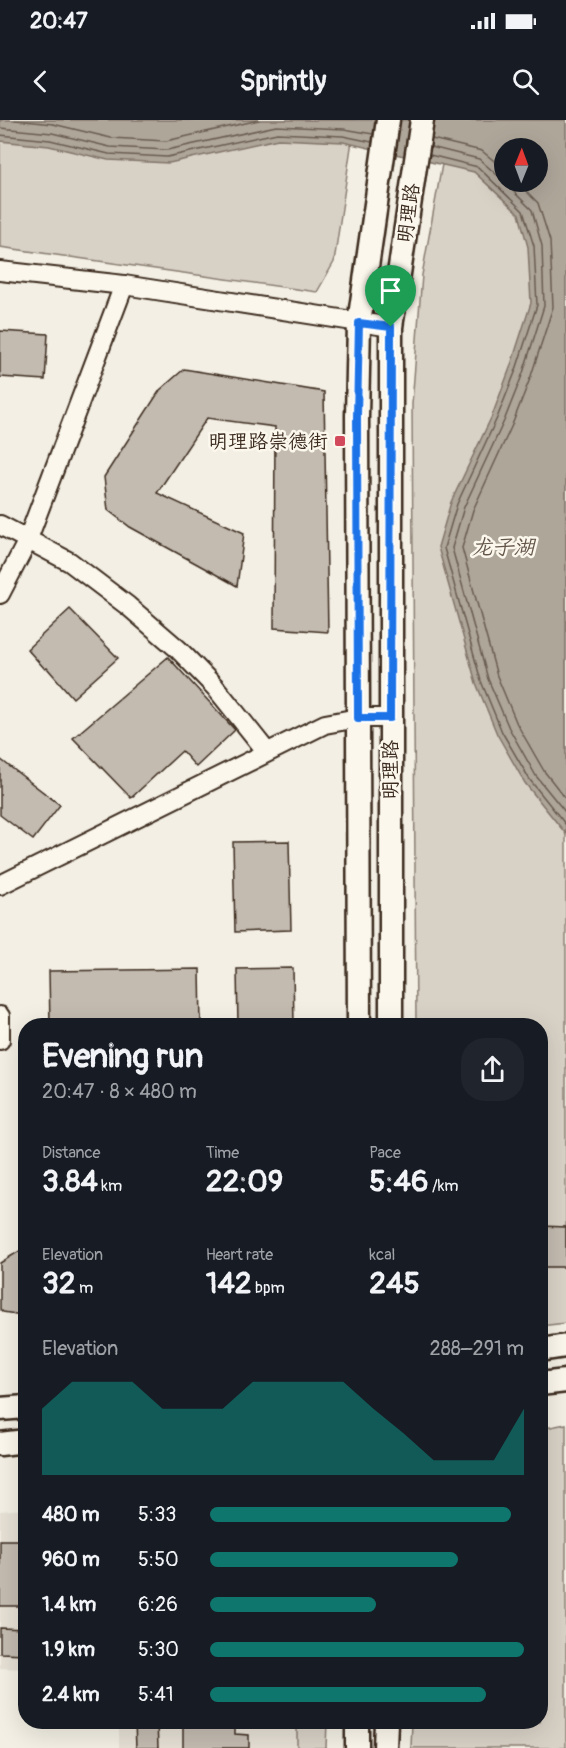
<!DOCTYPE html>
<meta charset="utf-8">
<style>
:root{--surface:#171b24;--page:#20242c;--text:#f1f3f6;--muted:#9ea1a6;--accent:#0f766e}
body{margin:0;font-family:Pangolin,"LXGW WenKai TC",sans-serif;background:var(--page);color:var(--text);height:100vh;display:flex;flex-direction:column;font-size:22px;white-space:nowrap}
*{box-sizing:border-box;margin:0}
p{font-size:20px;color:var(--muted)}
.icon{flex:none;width:33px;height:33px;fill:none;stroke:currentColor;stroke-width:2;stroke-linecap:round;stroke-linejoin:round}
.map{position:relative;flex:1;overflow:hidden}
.sheet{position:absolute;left:18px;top:898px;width:530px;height:711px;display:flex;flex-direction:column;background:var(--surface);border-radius:24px;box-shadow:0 6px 24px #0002}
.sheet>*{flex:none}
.needle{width:39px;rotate:1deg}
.controls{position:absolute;left:494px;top:18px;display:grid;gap:12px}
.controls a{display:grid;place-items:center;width:54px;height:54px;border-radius:50%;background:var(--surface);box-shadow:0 6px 24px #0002;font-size:30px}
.pin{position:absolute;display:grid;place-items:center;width:51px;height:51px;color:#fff;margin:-62px -26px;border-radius:50% 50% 50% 0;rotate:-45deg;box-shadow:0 0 6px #0007}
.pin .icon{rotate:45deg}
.round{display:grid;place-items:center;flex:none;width:63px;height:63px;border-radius:24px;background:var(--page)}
.overview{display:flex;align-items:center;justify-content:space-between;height:102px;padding:0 24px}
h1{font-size:33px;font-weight:800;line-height:45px}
.metrics{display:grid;grid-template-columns:repeat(3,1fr);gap:9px;height:102px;padding:6px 24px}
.metrics div{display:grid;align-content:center}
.metrics b{font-size:30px;font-weight:800}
.metrics small{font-size:16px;font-weight:400}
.metrics p{font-size:16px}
.chart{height:168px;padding:12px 24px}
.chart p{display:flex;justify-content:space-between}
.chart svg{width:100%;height:108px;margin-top:6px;fill:var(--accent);opacity:.7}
ul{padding:0 24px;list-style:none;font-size:20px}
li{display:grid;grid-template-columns:96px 72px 1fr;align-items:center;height:45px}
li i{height:15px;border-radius:8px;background:var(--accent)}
.status{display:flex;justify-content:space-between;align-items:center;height:42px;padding:0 30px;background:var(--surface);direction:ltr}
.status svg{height:16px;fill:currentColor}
header{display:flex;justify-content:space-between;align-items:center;height:78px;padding:0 24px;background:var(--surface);font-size:27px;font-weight:800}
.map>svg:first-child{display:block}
</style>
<div class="status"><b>20:47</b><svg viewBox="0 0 49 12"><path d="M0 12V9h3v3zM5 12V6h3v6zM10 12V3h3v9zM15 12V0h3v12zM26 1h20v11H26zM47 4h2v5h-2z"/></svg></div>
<header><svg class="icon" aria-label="back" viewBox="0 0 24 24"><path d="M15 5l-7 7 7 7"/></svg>Sprintly<svg class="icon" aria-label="search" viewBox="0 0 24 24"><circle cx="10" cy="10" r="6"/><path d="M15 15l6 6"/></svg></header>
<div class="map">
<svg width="566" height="1628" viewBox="0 0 566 1628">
<rect width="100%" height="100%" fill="#f3efe4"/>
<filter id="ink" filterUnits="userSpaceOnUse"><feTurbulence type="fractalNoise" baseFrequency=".0167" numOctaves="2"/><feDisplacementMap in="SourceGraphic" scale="12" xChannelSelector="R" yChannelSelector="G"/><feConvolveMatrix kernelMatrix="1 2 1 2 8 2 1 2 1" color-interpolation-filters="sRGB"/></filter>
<g filter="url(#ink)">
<g fill="#e5dfd4">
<polygon points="25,1389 25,1549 0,1548 0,1391"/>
<rect x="119" y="1602" width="178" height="26"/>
</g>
<g fill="#d8d1c6" stroke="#8a7e72" stroke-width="1.5" fill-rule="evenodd">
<polygon points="0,0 355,0 334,142 317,172 0,127"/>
<path d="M450,0H566V1203L540,1206V906H416L412,284L422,155ZM504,28H537V62H504Z"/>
<polygon points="566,1304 566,1628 411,1628 412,1602 540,1602 540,1309"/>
<polygon points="297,1602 327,1602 326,1628 297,1628"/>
</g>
<path fill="#afa69a" stroke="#817468" stroke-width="1.5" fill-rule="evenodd" d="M0,0H566V714L525,663L497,614L476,563L438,427L451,382L492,296L510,248L531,183L528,127L519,94L474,52L343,22L278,19L169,43L108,40L49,26L0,21ZM504,28H537V62H504Z"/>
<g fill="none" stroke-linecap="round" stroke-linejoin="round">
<g stroke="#695c50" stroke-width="1.5">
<polyline points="15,0 53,4 111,18 166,21 259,0"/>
<polyline points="0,8 52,13 110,27 167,30 276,6 344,9 373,14"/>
<polyline points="0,15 50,20 109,34 167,37 277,13 343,16 372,22"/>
<polyline points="432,19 482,31 504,49"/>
<polyline points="431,27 479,39 504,61"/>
<polyline points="430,35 478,47 523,91 534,126 537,185 516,250 497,298 457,384 444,428 481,561 502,612 530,660 566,705"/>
<polyline points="504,62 532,90 542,126 544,186 523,253 504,301 464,387 452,428 488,559 509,608 536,656 566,693"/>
<polyline points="517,62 538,83 550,121 553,187 531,256 512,305 473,390 462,428 497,556 517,604 544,651 566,679"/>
</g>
</g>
<g fill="#c3bbb0" stroke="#3b2a1e" stroke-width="1.5">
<polygon points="0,211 48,214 45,260 0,257"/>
<polygon points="184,249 324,272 328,512 274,508 275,307 207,298 157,373 244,413 237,466 130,407 108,390 104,357 160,270"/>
<polygon points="70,489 118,538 73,578 47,548 45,549 27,529"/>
<polygon points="168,537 235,610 196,647 182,631 131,678 73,618"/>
<polygon points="0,639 60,685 33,720 0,695"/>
<polygon points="289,721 291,810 235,812 233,722"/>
<polygon points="293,848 294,906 238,906 237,849"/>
<polygon points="200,849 201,906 50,906 49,851"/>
<polygon points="540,1106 566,1107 566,1147 540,1147"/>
<polygon points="26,1127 26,1193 22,1195 3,1192 0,1189 0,1143"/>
<rect x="0" y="1420" width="26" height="66"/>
<polygon points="0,1508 26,1509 26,1534 0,1533"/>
<polygon points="135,1602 157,1602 158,1628 136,1628"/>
<polygon points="183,1604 235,1605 235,1614 249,1615 249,1628 183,1628"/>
</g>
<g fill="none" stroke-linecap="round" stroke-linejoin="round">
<defs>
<g id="minor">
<polyline points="0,151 124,165 391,207"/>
<polyline points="0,405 70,442 128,486 178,529 215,567 267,632"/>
<polyline points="0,474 26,424 124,165"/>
<polyline points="0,765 325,604 358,598 390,598"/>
<polyline points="0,896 0,920"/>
</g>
<g id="major">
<polyline points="359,906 357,296 359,203 388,0"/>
<polyline points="391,906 391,207 422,0"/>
<polyline points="540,1230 566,1226"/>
<polyline points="540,1264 566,1261"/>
<polyline points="0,1289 26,1287"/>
<polyline points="0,1324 26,1321"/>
<polyline points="357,1628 357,1602"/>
<polyline points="385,1628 386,1602"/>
</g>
</defs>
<use href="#minor" stroke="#3b2a1e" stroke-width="22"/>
<use href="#major" stroke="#3b2a1e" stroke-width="27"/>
<use href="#minor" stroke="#fbf7ec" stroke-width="18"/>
<use href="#major" stroke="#fbf7ec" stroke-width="22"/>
</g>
</g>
<g fill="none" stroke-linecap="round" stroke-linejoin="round" filter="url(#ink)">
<defs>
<polygon id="route" points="359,203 391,207 390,598 358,598 357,296"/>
</defs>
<use href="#route" stroke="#fff" stroke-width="12"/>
<use href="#route" stroke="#1a73e8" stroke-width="8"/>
</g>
<rect fill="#d1495b" stroke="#fbf7ec" stroke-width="2" x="334" y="315" width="12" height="12" rx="3"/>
<g text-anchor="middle" stroke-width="5" stroke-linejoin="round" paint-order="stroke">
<g font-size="20" fill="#3b2a1e" stroke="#fbf7ec">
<text transform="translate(408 93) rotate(-82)" y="7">明理路</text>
<text transform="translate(390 650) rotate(-90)" y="7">明理路</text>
</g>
<g font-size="20" fill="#3b2a1e" stroke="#fbf7ec" text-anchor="end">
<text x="328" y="328">明理路崇德街</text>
</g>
<g font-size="21" font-style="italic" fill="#645549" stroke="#fbf7ec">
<text x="503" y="434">龙子湖</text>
</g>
</g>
</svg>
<div class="controls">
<a><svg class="needle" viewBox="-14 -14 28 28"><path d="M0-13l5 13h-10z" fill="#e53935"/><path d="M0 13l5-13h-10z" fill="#9ea1a6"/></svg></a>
</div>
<div class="pin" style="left:391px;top:207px;background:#1e9e55"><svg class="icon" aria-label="arrive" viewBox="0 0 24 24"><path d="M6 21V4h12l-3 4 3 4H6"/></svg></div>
<section class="sheet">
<div class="overview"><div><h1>Evening run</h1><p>20:47 · 8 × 480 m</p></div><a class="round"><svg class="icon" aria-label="share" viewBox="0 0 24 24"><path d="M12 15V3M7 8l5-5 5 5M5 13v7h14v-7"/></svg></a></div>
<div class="metrics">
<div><p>Distance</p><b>3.84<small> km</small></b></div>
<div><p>Time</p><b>22:09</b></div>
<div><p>Pace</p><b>5:46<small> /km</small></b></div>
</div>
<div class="metrics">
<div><p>Elevation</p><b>32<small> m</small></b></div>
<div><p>Heart rate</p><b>142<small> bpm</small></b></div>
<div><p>kcal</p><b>245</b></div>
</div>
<div class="chart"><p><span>Elevation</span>288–291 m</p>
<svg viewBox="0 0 160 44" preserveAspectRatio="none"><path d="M0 44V17L10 6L20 6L30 6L40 17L50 17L60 17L70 6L80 6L90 6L100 6L110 17L120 27L130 38L140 38L150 38L160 17V44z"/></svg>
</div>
<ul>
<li><b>480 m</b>5:33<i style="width:96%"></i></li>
<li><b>960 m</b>5:50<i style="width:79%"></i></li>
<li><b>1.4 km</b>6:26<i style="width:53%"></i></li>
<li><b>1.9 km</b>5:30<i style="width:100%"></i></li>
<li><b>2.4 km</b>5:41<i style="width:88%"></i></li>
</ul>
</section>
</div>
